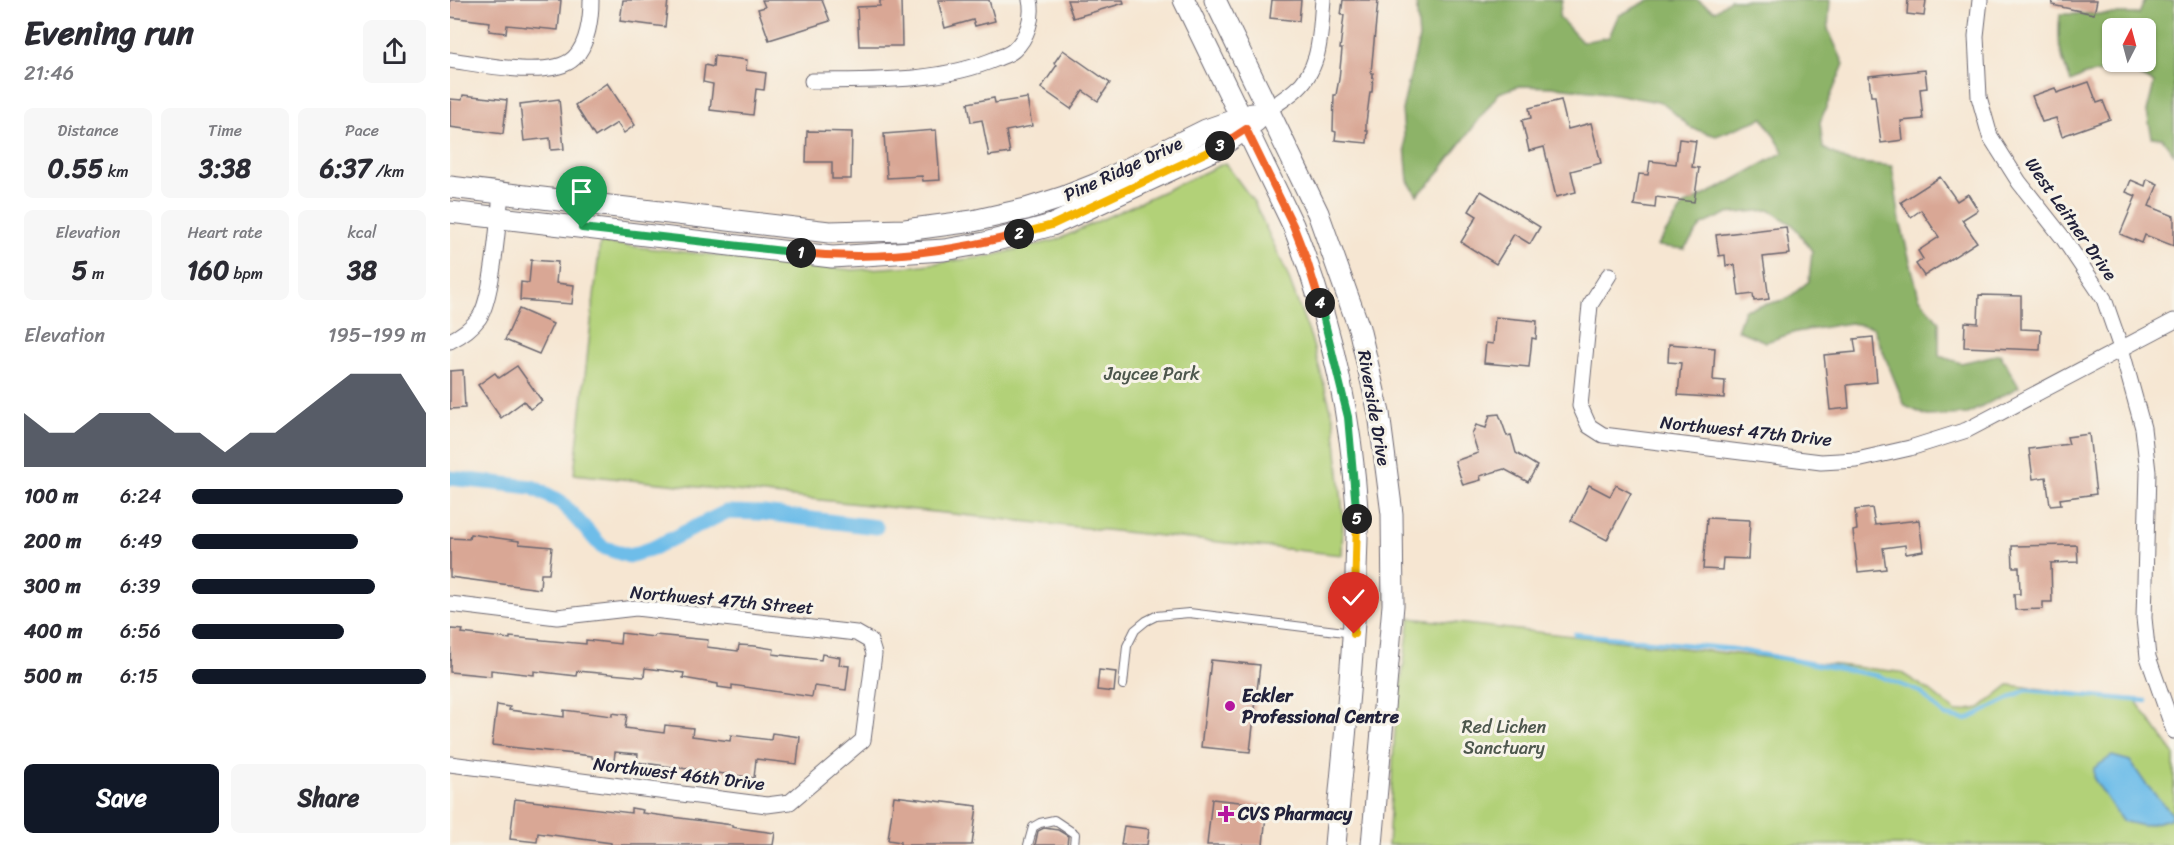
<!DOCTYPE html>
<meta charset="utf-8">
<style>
:root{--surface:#fff;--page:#f7f7f7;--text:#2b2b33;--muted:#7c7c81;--accent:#111827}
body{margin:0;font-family:Sriracha,sans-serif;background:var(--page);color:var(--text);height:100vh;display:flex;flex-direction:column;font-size:22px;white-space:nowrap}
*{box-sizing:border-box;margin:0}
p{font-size:20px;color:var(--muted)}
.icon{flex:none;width:33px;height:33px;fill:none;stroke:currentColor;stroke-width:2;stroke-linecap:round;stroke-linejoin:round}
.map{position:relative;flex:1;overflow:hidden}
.sheet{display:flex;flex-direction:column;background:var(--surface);width:450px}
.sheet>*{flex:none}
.needle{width:39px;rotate:6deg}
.buttons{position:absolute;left:1652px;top:18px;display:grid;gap:12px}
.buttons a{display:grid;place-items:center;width:54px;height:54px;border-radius:9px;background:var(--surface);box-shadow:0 2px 4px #0004;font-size:30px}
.pin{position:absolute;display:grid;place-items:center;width:51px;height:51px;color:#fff;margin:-62px -26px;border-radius:50% 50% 50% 0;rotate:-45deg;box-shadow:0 0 6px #0007}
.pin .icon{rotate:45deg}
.km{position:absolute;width:30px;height:30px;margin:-15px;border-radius:50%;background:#222;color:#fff;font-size:16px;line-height:30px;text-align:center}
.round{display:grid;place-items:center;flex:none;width:63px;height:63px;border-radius:9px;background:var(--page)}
.overview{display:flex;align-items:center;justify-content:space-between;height:102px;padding:0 24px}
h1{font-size:33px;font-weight:800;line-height:45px}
.metrics{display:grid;grid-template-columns:repeat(3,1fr);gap:9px;height:102px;padding:6px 24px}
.metrics div{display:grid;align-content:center;border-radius:9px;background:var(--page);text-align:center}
.metrics b{font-size:26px;font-weight:800}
.metrics small{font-size:16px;font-weight:400}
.metrics p{font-size:16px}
.chart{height:168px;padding:12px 24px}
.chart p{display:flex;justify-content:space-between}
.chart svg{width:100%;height:108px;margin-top:6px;fill:var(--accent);opacity:.7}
.button{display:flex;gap:12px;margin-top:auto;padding:12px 24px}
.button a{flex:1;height:69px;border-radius:9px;background:var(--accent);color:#fff;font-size:24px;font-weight:800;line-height:69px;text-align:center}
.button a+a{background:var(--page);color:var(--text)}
ul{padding:0 24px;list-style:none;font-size:20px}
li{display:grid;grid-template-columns:96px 72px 1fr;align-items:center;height:45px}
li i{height:15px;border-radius:8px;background:var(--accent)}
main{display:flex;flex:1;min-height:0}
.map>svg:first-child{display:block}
</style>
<main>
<section class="sheet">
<div class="overview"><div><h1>Evening run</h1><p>21:46</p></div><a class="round"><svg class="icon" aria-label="share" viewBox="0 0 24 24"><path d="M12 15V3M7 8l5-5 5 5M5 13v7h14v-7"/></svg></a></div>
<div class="metrics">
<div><p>Distance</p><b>0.55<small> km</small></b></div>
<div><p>Time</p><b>3:38</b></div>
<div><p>Pace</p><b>6:37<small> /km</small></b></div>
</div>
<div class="metrics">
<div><p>Elevation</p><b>5<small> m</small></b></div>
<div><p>Heart rate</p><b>160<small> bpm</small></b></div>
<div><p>kcal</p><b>38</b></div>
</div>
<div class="chart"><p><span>Elevation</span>195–199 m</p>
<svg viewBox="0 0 160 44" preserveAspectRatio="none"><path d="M0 44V22L10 30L20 30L30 22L40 22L50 22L60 30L70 30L80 38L90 30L100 30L110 22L120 14L130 6L140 6L150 6L160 22V44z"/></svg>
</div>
<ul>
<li><b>100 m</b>6:24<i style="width:90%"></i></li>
<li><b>200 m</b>6:49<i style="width:71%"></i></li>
<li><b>300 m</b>6:39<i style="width:78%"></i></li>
<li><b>400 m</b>6:56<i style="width:65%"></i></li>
<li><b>500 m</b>6:15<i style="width:100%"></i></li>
</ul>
<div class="button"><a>Save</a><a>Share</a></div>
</section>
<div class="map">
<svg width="1724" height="845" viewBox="0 0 1724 845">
<rect width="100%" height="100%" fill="#f7f3e8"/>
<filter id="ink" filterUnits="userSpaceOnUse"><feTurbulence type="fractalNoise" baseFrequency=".0167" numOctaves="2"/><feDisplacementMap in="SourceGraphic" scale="12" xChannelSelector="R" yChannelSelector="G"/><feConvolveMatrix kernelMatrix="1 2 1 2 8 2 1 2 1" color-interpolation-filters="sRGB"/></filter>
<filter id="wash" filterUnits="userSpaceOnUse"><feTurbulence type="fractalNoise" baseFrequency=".008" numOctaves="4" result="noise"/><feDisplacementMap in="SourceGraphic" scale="24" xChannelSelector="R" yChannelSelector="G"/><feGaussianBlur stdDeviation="1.35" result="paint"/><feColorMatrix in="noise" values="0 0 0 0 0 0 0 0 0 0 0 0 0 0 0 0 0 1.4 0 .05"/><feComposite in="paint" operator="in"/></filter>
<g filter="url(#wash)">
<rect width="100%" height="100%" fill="#f6e6d2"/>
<g fill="#b2d178" stroke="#6a7a5a" stroke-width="1.5">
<polygon points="775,163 804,202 836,271 861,338 884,420 893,514 892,555 124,474 150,243 403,270 464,266 540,256 607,240"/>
<polygon points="960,618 1450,672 1479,690 1506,712 1530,708 1559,685 1686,701 1724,754 1724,845 938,845 945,728"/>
</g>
<g fill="#8db368" stroke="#586a52" stroke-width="1.5" fill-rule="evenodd">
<polygon points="966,0 1112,0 1109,17 1132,42 1159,37 1168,16 1199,0 1247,0 1265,11 1280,0 1380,0 1378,29 1394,64 1370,122 1373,148 1399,162 1442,166 1450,221 1469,297 1489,322 1489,356 1511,363 1550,354 1569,387 1518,414 1477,416 1455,406 1423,327 1400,323 1346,332 1316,342 1287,330 1294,310 1337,299 1359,281 1362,251 1343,225 1319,210 1276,214 1252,225 1234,249 1207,246 1234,205 1273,186 1334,152 1313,118 1266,136 1241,128 1213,103 1165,94 1106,87 1069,86 1049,93 984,179 967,195 958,181 952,110 969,38"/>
<path d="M1695,0H1724V154L1712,138L1702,137L1697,112L1704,83L1673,68L1635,75L1621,82C1610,55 1607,43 1610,14H1689ZM1662,28H1695V62H1662Z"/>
</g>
<polygon fill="#6ebde9" stroke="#487092" stroke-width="1.5" points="1662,756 1680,761 1695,783 1722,814 1720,819 1693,826 1672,821 1644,779 1644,768"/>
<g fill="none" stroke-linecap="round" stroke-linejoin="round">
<polyline stroke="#6ebde9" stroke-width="4.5" points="1125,634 1283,649 1429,676 1470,692 1495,716 1516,720 1576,690 1696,701"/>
<polyline stroke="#6ebde9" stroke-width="15" points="0,478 82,487 111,502 152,547 179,556 203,548 276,512 313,513 426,527"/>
</g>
<g id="blocks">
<g fill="#d9a795">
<polygon points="0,0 111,0 108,30 57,25 56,33 39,31 40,22 0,17"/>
<polygon points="173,0 218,0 215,27 170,21"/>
<polygon points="312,0 372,0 380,21 319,40 308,9 315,7"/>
<polygon points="430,0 451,0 452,46 409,46 407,7 430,6"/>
<polygon points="488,0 539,0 545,21 525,26 523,20 495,28"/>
<polygon points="617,0 673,0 674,3 623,18"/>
<polygon points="822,0 851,0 849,21 820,18"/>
<polygon points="893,0 928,0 921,73 923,73 922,92 920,92 916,123 916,131 918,131 917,143 885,140 886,132 883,131 884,95 886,95 889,79 892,49 890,49 894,15 891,15"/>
<polygon points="1458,0 1476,0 1474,16 1457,14"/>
<polygon points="1603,0 1647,0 1644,14 1602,5"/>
<polygon points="613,50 660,83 648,101 633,91 621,109 591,88 607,65 604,63"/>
<polygon points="264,56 297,60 296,70 316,73 314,90 306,89 303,115 260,110 263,84 253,82 255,65 263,67"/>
<polygon points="1475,70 1477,88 1470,89 1473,119 1451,121 1453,140 1431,143 1425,96 1421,96 1419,76"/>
<polygon points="1639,82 1647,103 1653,101 1660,119 1612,136 1606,118 1592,122 1582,96 1605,88 1607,93"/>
<polygon points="157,83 185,125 174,133 167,123 145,137 125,105"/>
<polygon points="13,95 57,100 53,134 0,127 0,99 12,100"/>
<polygon points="544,98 545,103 577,98 582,126 556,131 560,153 539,156 532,120 521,122 518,103"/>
<polygon points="109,99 114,149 101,150 100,138 74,141 70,104"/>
<polygon points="1111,100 1118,129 1141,123 1151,163 1121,171 1126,192 1106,197 1094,147 1079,151 1072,120 1081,118 1079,108"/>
<polygon points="486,130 490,180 473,181 472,176 437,178 434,134"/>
<polygon points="357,131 402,132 401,179 382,179 382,162 356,162"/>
<polygon points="1229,139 1246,141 1242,167 1249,168 1244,202 1206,197 1205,208 1184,205 1189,174 1198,175 1200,161 1226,164"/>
<polygon points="1490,177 1507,201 1518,194 1528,210 1512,220 1527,242 1474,276 1466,264 1473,259 1468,251 1489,237 1471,210 1461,217 1451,202"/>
<polygon points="1697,179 1708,184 1699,206 1724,216 1724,246 1695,235 1692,243 1670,234 1686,196 1676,192 1681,180 1695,186"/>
<polygon points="1031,191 1090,227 1080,244 1064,234 1046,264 1011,242 1027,216 1019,211"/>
<polygon points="1336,227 1340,254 1313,257 1319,299 1304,301 1303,294 1289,296 1285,265 1276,266 1275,255 1269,256 1266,235"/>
<polygon points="81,260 108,262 106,283 124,285 122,304 70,300 71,282 79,283"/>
<polygon points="1529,295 1571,296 1571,329 1591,330 1590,350 1514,347 1515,322 1528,323"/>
<polygon points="69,309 103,324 89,354 55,340"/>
<polygon points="1045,317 1087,321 1086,339 1082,338 1079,367 1034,363 1036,343 1043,344"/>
<polygon points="1423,337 1427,382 1397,385 1399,408 1380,410 1374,355 1406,352 1404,339"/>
<polygon points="1219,344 1265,348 1263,380 1275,381 1274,398 1228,395 1231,363 1218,362"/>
<polygon points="67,366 92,401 80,409 74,401 51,418 28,385 45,373 49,378"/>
<polygon points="13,370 15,408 0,409 0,371"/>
<polygon points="1049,414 1057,436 1061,435 1066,453 1087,466 1078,482 1054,469 1030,476 1031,480 1013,485 1005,461 1028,453 1022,434 1026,425 1036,428 1040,415"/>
<polygon points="1639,434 1646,494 1610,499 1611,504 1600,505 1596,477 1583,479 1579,449 1619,444 1617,437"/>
<polygon points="1139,485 1160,496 1166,485 1181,493 1157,540 1121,521"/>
<polygon points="1422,508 1425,525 1469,520 1473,551 1456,554 1455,545 1433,548 1436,569 1408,572 1403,531 1407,530 1405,510"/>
<polygon points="1257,518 1300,520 1298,559 1273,558 1272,570 1253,569"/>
<polygon points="20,534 69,541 69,544 102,547 99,574 91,574 90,589 0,577 0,538 19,539"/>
<polygon points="1627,545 1628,562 1601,563 1602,602 1593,602 1593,609 1565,610 1564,594 1570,594 1569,567 1563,567 1562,546"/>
<polygon points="1,629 13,630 12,633 60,639 60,637 136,644 136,640 170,644 171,633 204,637 205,635 258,640 257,647 288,651 289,645 305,646 324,649 323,654 371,660 372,654 390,657 389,665 399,666 396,690 364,686 362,697 282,685 282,689 268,687 268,684 233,678 234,673 195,668 194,677 127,671 126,676 84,671 84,675 41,670 41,676 0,672"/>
<polygon points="761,660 810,665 800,752 751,747"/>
<polygon points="649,670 666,672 664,692 647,690"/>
<polygon points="47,705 60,707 59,710 114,717 114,710 162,716 162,713 177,715 175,728 214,733 215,725 243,728 242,736 280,741 281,735 321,740 322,733 350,737 347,764 306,759 304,778 187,762 188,754 165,752 164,761 142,758 142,756 42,745"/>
<polygon points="444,796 527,806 522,845 450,845 450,842 438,840"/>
<polygon points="65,799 181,813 181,808 193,810 192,813 282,825 282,827 325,833 323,845 161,845 161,843 88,833 87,842 60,839"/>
<polygon points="762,799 817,805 813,845 757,845"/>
<polygon points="674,826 699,829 697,845 671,845"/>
<polygon points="594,828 608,830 618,836 617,845 585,845 588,831"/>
</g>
</g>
</g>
<g filter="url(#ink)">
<use href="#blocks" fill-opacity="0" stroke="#6c6770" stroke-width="1.5"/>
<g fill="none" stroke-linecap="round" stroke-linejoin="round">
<defs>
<g id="lane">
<polyline points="673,685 677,646 685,630 696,621 706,616 739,613 903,633"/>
<polyline points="578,845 583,827 590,823 604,820 625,834 624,845"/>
</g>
<g id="street">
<polyline points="1530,0 1526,36 1529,97 1540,136 1569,182 1613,238 1654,299 1671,348 1693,428 1698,472 1694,618 1698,657 1724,731"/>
<path d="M0,60C30,64 101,80 124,58C138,45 141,17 141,0"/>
<path d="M362,81C424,80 490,83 548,58C553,56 560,54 564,50C577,38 584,17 580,0"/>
<path d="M817,111C826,104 836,98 844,91C872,69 870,32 873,0"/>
<polyline points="1159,275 1140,305 1130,406 1139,426 1153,435 1371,462 1407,460 1460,448 1517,430 1724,321"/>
<path d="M0,341C12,335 21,329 29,318C43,298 48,221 51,194"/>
<polyline points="0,604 107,617 186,608 406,633 420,641 424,654 413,740 340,802 317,805 0,764"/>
</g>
<g id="secondary">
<path d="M734,0L843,225C879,316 901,412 907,509C908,531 906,554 906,577C903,667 893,756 885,845"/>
<polyline points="765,0 868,213 909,328 929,413 942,514 943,605 922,845"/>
<polyline points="0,187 379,232 455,230 523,221 576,209 614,197 647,184 756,130 802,114"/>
<polyline points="0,212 382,257 494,250 535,243 602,225 770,147 806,121"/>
</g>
</defs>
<use href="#lane" stroke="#6c6770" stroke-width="10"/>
<use href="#street" stroke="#6c6770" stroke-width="17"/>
<use href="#secondary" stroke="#6c6770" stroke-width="23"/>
<use href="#lane" stroke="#fff" stroke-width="8"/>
<use href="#street" stroke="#fff" stroke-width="15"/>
<use href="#secondary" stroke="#fff" stroke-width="21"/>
</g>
</g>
<g fill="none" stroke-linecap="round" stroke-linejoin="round" filter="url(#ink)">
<defs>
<polyline id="split-1" points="132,228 351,253"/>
<path id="split-2" d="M351,253C423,261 499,252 569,234"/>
<polyline id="split-3" points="569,234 602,225 770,146"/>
<polyline id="split-4" points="770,146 796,129 843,225 857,261 870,303"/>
<polyline id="split-5" points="870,303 898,417 907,519"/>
<polyline id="split-6" points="904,634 907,519"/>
</defs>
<use href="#split-1" stroke="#fff" stroke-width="12"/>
<use href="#split-2" stroke="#fff" stroke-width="12"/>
<use href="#split-3" stroke="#fff" stroke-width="12"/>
<use href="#split-4" stroke="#fff" stroke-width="12"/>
<use href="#split-5" stroke="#fff" stroke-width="12"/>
<use href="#split-6" stroke="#fff" stroke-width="12"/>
<use href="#split-1" stroke="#22a559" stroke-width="8"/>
<use href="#split-2" stroke="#f0652b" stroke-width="8"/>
<use href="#split-3" stroke="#f5b400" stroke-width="8"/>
<use href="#split-4" stroke="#f0652b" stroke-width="8"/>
<use href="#split-5" stroke="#22a559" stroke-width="8"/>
<use href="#split-6" stroke="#f5b400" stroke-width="8"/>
</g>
<g fill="#b5179e" stroke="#f7f3e8" stroke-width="2">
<circle cx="780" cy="706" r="6"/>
<path d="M773 805h6v6h6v6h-6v6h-6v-6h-6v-6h6z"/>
</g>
<g text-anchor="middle" stroke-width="6" stroke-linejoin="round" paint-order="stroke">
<g font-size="18" fill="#22223b" stroke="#f7f3e8">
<text transform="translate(673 169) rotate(-25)" y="6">Pine Ridge Drive</text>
<text transform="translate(1621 219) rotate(55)" y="6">West Leitner Drive</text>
<text transform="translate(924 408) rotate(80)" y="6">Riverside Drive</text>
<text transform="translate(1296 431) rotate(6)" y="6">Northwest 47th Drive</text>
<text transform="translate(272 600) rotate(5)" y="6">Northwest 47th Street</text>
<text transform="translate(229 774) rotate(7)" y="6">Northwest 46th Drive</text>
</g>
<g font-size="18" fill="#4d574d" stroke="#f7f3e8">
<text x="702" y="380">Jaycee Park</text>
<text x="1054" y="733">Red Lichen<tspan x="1054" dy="21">Sanctuary</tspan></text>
</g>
<g font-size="18" font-weight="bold" fill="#22223b" stroke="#f7f3e8" text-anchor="start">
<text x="792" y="702">Eckler<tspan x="792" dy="21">Professional Centre</tspan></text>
<text x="788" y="820">CVS Pharmacy</text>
</g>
</g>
</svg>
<div class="buttons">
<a><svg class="needle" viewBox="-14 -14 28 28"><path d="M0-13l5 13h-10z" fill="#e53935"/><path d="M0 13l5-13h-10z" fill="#7c7c81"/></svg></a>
</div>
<div class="pin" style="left:132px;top:228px;background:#1e9e55"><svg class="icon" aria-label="arrive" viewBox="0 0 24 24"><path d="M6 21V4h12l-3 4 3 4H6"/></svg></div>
<div class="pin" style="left:904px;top:634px;background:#d93025"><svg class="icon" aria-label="check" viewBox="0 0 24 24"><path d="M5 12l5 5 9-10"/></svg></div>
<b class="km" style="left:351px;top:253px">1</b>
<b class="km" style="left:569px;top:234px">2</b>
<b class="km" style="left:770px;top:146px">3</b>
<b class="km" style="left:870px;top:303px">4</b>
<b class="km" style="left:907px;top:519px">5</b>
</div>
</main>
